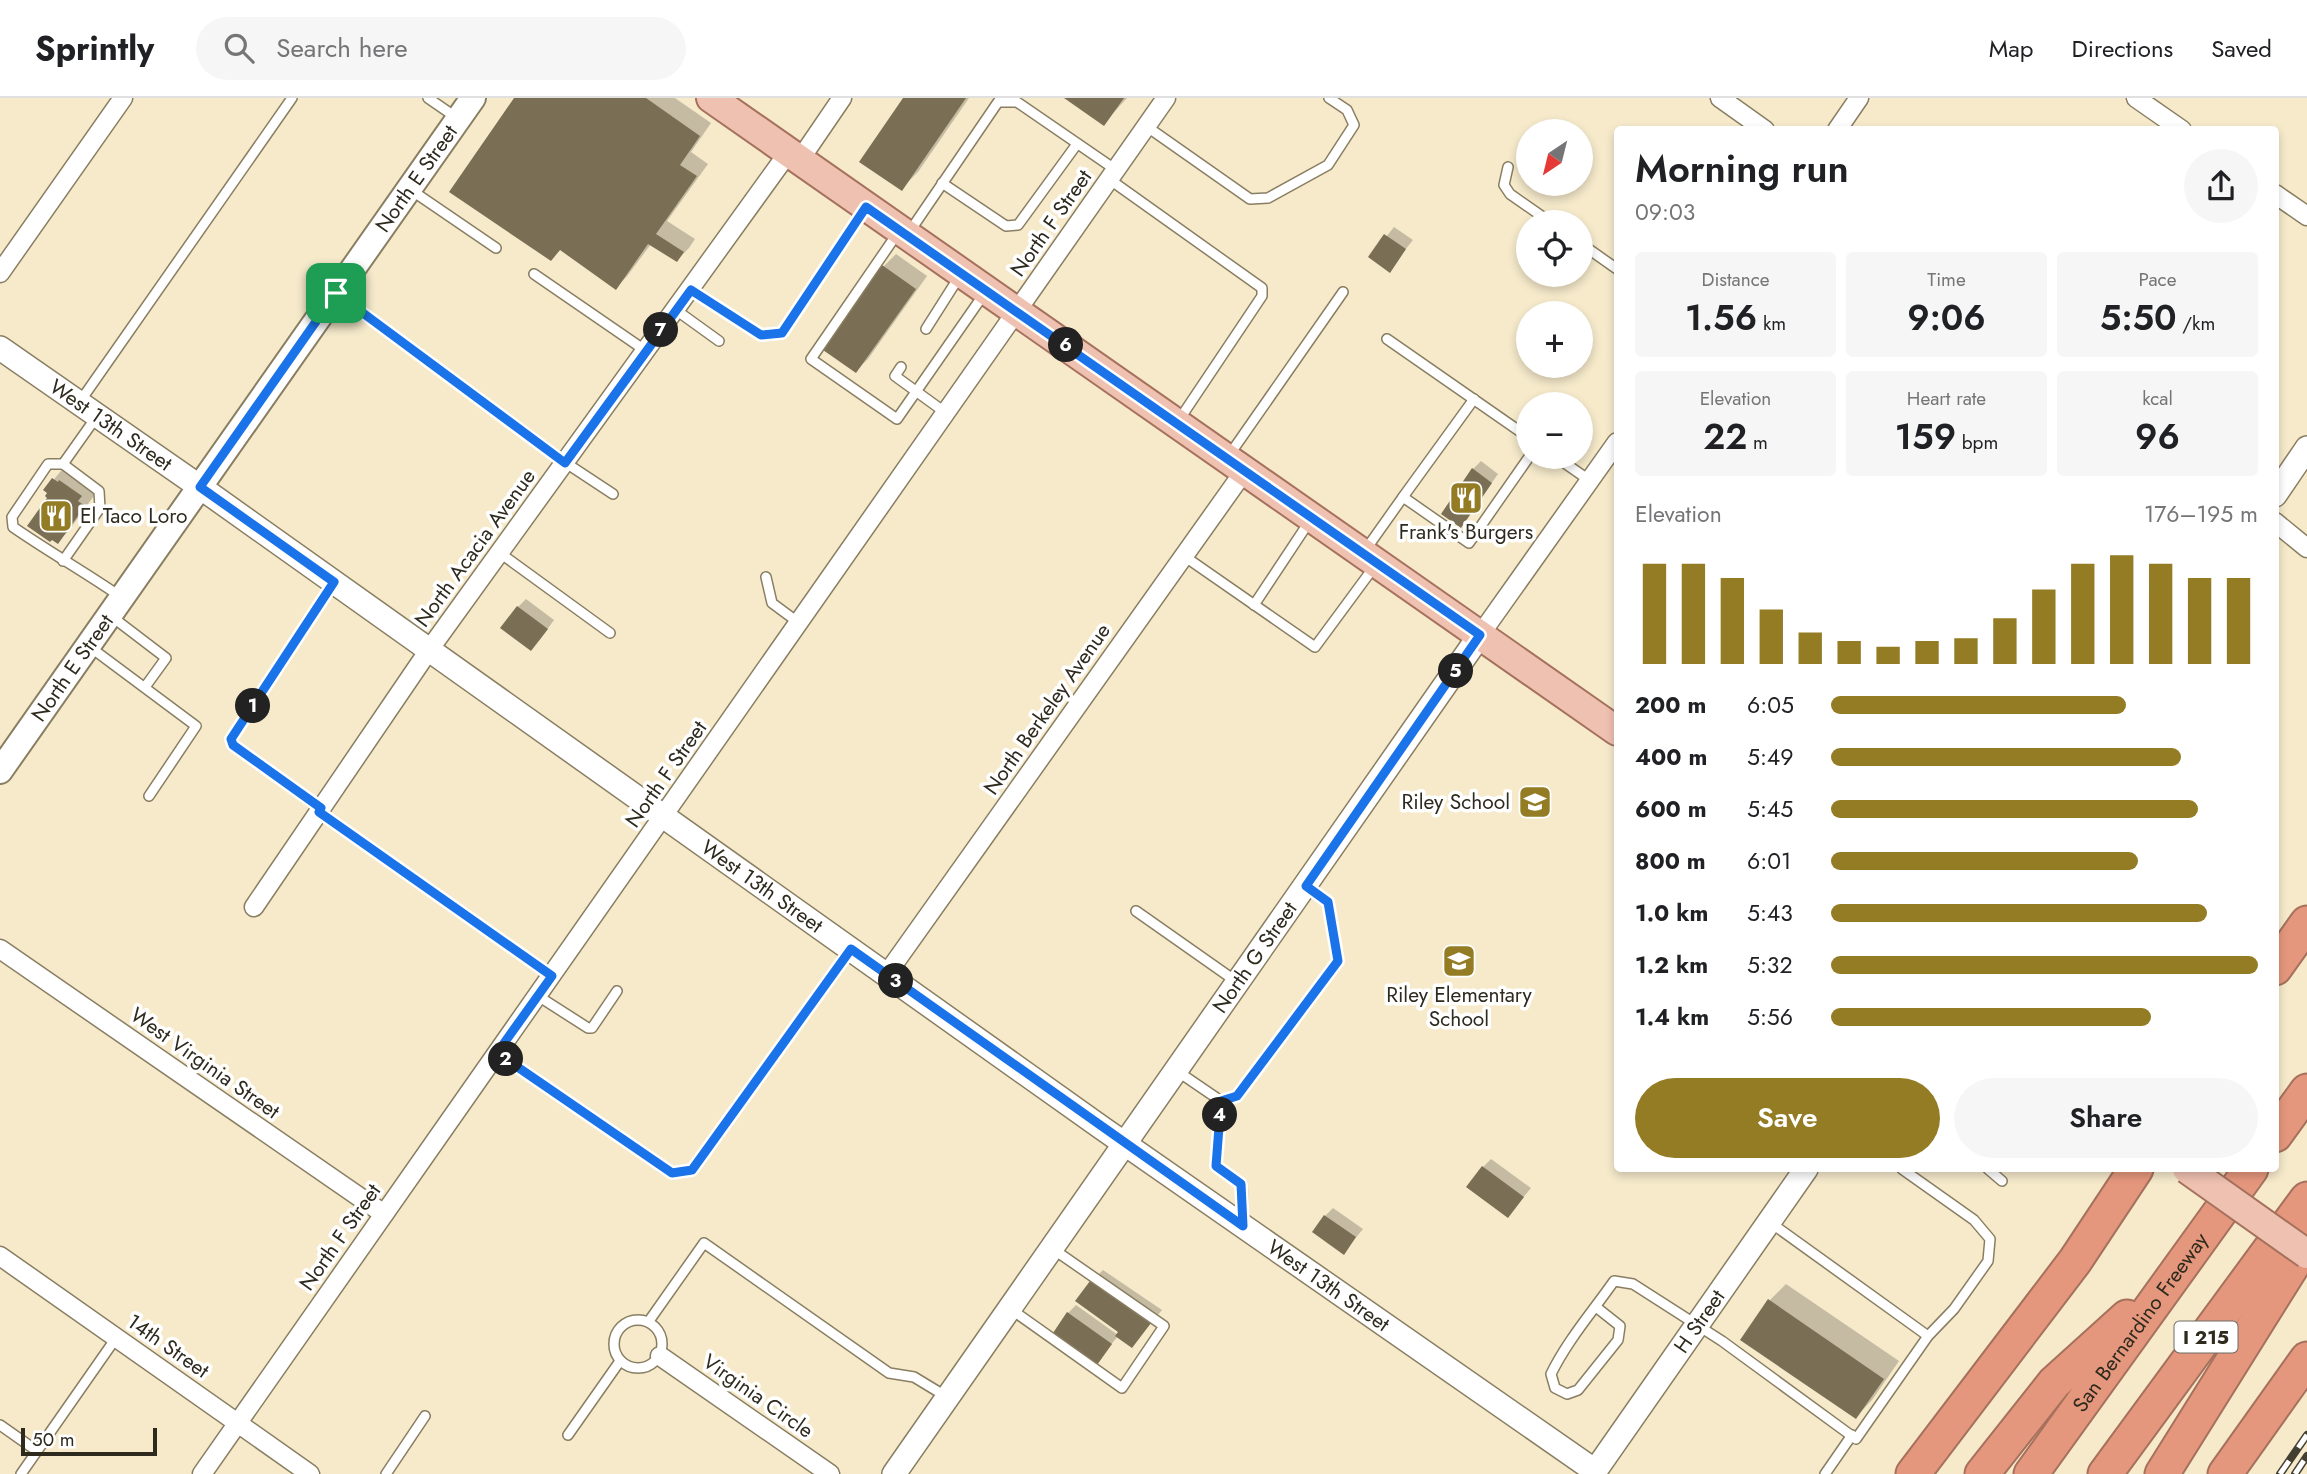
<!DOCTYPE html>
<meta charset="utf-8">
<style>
:root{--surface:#fff;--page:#f6f6f6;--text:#202124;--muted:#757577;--line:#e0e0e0;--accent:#937c23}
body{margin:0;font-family:Jost,sans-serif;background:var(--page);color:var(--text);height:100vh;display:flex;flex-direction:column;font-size:26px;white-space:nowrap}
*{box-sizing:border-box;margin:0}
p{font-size:23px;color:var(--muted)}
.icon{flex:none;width:38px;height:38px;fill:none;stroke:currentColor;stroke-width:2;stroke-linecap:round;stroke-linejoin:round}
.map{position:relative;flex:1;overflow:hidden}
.drawer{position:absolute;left:1614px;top:28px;width:665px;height:1046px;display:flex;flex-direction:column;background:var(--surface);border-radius:7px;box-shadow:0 4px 10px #0003}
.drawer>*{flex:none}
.needle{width:46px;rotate:215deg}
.buttons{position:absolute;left:1516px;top:21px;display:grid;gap:14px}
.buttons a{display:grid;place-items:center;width:77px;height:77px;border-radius:50%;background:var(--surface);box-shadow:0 4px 10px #0003;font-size:35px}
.scale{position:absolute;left:21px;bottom:18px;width:136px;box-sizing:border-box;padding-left:7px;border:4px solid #2e2a1e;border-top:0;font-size:19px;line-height:24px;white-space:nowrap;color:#2e2a1e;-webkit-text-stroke:5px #fff;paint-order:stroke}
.pin{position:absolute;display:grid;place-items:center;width:60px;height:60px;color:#fff;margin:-30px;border-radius:14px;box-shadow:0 4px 10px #0006}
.km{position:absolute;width:35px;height:35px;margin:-18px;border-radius:50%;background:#222;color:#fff;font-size:19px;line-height:35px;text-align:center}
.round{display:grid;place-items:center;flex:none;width:74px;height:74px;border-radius:37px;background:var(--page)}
.head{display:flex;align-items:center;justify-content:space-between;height:119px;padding:0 21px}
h1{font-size:38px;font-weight:600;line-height:52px}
.figures{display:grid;grid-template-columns:repeat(3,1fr);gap:10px;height:119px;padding:7px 21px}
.figures div{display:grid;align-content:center;border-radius:7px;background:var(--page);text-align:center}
.figures b{font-size:35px;font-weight:600}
.figures small{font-size:19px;font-weight:400}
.figures p{font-size:19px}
.chart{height:196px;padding:14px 21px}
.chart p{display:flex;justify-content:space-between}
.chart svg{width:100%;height:126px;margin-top:7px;stroke:var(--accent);stroke-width:6}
.action{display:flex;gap:14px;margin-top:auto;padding:14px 21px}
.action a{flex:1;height:80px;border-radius:42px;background:var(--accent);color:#fff;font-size:28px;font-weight:600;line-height:80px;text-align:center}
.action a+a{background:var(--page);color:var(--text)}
ul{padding:0 21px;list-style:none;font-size:23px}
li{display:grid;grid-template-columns:112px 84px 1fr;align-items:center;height:52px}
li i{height:18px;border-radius:9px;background:var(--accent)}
header{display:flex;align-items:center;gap:42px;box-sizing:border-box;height:98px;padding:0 35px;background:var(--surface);border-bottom:2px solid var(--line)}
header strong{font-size:33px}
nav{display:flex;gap:38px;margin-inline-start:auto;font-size:24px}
.search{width:490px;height:63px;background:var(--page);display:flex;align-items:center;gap:18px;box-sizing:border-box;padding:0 24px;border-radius:38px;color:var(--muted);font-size:26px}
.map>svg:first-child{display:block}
</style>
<header>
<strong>Sprintly</strong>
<div class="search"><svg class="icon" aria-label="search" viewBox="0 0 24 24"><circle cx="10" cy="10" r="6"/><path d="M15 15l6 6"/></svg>Search here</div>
<nav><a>Map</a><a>Directions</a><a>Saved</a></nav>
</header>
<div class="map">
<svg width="2307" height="1376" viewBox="0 0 2307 1376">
<rect width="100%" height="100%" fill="#f6eacb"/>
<g fill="#0003">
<polygon points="516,0 675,0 711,25 691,54 708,66 667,123 695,141 689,150 677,162 651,146 628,177 616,190 561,151 551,161"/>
<polygon points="905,0 969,0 918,74 901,91"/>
<polygon points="1067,0 1127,0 1104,25"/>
<polygon points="1394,129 1413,142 1389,172 1370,159"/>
<polygon points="896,156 927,178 868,261 856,273 825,251 884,168"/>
<polygon points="1481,363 1498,376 1461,428 1473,371"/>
<polygon points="65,368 96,395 70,431 58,444 50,394 46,391"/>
<polygon points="526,501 554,522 539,543 518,509"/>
<polygon points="1491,1061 1531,1090 1508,1118 1483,1069"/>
<polygon points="1333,1110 1363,1131 1344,1154 1325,1118"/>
<polygon points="1103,1172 1162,1212 1132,1248 1118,1238 1097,1264 1068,1215 1076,1207 1118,1237 1121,1233 1091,1184"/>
<polygon points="1786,1186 1899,1263 1872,1302 1856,1319 1770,1202"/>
</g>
<g fill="#7a6f54">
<polygon points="514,0 646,0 700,38 680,67 697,78 656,136 684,154 677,164 648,146 616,192 560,152 551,163 449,94"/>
<polygon points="903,0 966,0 902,93 859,64"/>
<polygon points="1064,0 1124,0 1104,28"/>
<polygon points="1384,136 1406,151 1390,175 1368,159"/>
<polygon points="882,167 916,191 856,275 823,252"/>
<polygon points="1472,370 1492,385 1461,430 1441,416"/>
<polygon points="52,380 58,384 59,382 82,398 78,403 85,408 58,446 52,442 50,444 27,428 47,400 45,398 47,395 43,392"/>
<polygon points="517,508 548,531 531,553 500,530"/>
<polygon points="1482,1068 1524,1099 1508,1120 1466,1089"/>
<polygon points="1324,1117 1356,1139 1344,1157 1312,1134"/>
<polygon points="1090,1183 1151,1225 1132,1250 1115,1238 1118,1234 1075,1203"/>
<polygon points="1768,1201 1884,1281 1856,1321 1740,1242"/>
<polygon points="1067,1214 1112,1246 1097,1267 1053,1235"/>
</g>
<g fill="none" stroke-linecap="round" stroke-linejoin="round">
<defs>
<g id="service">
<polyline points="428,0 457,20"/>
<polyline points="1146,28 1250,101 1268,100 1328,67 1354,27 1347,12 1329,0"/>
<polyline points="1508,69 1504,87 1510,96 1550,124"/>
<polyline points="1109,81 1262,190 1262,198 1179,322"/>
<polyline points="942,85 1006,128 1018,127 1077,46"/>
<polyline points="411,92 496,150"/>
<polyline points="910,133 998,4 1017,4 1116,72"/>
<polyline points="897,136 811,261 897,321 984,196"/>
<polyline points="1580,145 1617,171"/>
<polyline points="534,176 646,253"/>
<polyline points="690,192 761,237 782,235 865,111"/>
<polyline points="337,196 566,365 613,396"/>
<polyline points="676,212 719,243"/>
<polyline points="926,231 959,179"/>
<polyline points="1387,241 1528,339"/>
<polyline points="901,269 895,278 946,315"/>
<polyline points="79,305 292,0"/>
<path d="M97,318L63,366H48L12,419L13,429C49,454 85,474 121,499"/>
<polyline points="1230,356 1343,194"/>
<polyline points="1556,359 1589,382"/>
<polyline points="1403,399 1474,301"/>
<polyline points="1364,454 1403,399 1469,445 1529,359"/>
<polyline points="500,455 610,535"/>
<polyline points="1184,458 1315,549 1374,469"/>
<polyline points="63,463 100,410 99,393 63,366"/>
<polyline points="766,479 772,505 799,525"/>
<polyline points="1254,507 1309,424"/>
<polyline points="111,518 166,560 145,589"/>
<polyline points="90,549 196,628 149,698"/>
<polyline points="321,711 233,647 231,641 334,484"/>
<polyline points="319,714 552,878"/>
<polyline points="1136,813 1237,884"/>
<polyline points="538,898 588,930 592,930 617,893"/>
<polyline points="497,955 672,1075 692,1072 850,853"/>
<polyline points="1177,973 1221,1003 1237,998 1338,863 1328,804 1306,788"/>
<polyline points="1221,1003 1216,1068 1242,1086 1243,1123"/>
<polyline points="1902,1071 1974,1122 1990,1141 1988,1163 1954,1211 1928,1238"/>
<polyline points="1988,1071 2002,1083"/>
<path d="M1596,1209L1620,1228L1618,1242L1578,1292L1567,1296L1555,1290L1551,1276C1567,1243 1593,1213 1614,1183L1633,1186L1722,1243L1856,1341L1928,1238L1771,1125"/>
<polyline points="1012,1212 1122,1290 1164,1228 1053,1151"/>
<circle cx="638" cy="1246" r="24"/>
<polyline points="649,1223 704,1145 889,1275 914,1279 947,1299"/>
<polyline points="0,1327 37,1353"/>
<polyline points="568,1337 620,1263"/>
<polyline points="21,1376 116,1240"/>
<polyline points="386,1376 425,1318"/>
<polyline points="1825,1376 1852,1337"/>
</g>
<g id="minor">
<polyline points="1720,0 1765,32"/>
<polyline points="2136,0 2182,32"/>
<polyline points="1837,32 1859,0"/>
<polyline points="799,63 842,0"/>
<polyline points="2275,96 2307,118"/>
<polyline points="0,175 123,0"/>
<polyline points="2275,424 2307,450"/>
<polyline points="1480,537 1617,344"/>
<polyline points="254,809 429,552 788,55"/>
<polyline points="0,851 384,1116"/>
<polyline points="886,877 1245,372"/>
<polyline points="0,1158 310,1376"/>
<polyline points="660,1258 830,1376"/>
<polyline points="202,1376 1166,0"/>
</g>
<g id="tertiary">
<path id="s1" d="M0,250L200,389L1102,1030L1595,1373"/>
<polyline points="2275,397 2307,350"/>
<path id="s2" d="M894,1376L1480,537"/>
<path id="s3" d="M1593,1376L1806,1071"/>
</g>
<g id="secondary">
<path id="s4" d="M0,673L473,0"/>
</g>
<polyline id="primary" points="711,0 1617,633"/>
<g id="motorway">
<polyline points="2275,870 2307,825"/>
<polyline points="2275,1037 2307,993"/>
<polyline points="1913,1376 2075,1163 2136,1071"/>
<polyline points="1982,1376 2054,1285 2127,1219"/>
<path id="s5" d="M2031,1376L2251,1071"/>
<polyline points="2105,1376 2307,1101"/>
<polyline points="2162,1376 2307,1144"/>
<polyline points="2225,1376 2307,1261"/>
</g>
</defs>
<use href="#service" stroke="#897e62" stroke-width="12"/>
<use href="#minor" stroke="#897e62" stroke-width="21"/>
<use href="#tertiary" stroke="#897e62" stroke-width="26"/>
<use href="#secondary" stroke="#897e62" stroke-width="28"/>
<use href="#primary" stroke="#a5715c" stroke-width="32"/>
<use href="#motorway" stroke="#a5715c" stroke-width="37"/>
<use href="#service" stroke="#fff" stroke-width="9"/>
<use href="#minor" stroke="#fff" stroke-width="18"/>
<use href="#tertiary" stroke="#fff" stroke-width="23"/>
<use href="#secondary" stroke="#fff" stroke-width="24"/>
<use href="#primary" stroke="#efc1b1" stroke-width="28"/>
<use href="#motorway" stroke="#e5977d" stroke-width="33"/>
<defs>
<g id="rail">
<polyline points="2280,1376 2307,1337"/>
<polyline points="2295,1376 2307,1358"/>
</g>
</defs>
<use href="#rail" stroke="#433f31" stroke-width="8"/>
<use href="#rail" stroke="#fff" stroke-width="5" stroke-dasharray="16" stroke-linecap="butt"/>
<defs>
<polyline id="primary-bridge" points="2187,1071 2307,1156"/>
</defs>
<use href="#primary-bridge" stroke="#a5715c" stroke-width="32" stroke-linecap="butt"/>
<use href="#primary-bridge" stroke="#efc1b1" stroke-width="28"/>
</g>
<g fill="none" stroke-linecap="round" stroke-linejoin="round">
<defs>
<polygon id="route" points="866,109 1480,537 1306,788 1328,804 1338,863 1237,998 1221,1003 1216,1068 1241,1086 1243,1128 851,851 692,1072 672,1075 497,955 552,878 319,714 321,710 233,647 231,641 334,484 200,389 336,195 565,365 691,192 761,237 782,235"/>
</defs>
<use href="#route" stroke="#fff" stroke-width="14"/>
<use href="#route" stroke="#1a73e8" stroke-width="9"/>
</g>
<defs>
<symbol id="restaurant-square" viewBox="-11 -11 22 22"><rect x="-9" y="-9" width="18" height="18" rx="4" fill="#937c23" stroke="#fff"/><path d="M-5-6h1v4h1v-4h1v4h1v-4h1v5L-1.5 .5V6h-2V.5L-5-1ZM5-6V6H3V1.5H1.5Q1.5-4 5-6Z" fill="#fff"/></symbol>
<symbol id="school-square" viewBox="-11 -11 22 22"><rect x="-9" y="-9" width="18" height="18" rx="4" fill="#937c23" stroke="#fff"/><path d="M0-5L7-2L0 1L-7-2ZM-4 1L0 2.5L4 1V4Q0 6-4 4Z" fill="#fff"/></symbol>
</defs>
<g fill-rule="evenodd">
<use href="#restaurant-square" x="1447" y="381" width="38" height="38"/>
<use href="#restaurant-square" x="37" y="399" width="38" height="38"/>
<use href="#school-square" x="1516" y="685" width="38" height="38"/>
<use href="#school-square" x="1440" y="844" width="38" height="38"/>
</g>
<g text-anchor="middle" stroke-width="7" stroke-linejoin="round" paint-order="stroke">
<rect fill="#fff" stroke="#6d6a62" stroke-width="2" x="2174.5" y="1223.5" width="63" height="31" rx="5"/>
<g font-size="19" font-weight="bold" fill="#2e2a1e">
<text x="2206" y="1246">I 215</text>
</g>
<g font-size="21" fill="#2e2a1e" stroke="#fff">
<text dy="7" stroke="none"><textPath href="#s4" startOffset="724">North E Street</textPath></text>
<text transform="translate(1051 125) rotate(-55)" y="7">North F Street</text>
<text dy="7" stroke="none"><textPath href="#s1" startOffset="135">West 13th Street</textPath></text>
<text transform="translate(475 450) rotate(-54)" y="7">North Acacia Avenue</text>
<text dy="7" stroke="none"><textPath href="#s4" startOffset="126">North E Street</textPath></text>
<text transform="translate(1047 611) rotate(-55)" y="7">North Berkeley Avenue</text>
<text transform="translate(666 676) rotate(-55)" y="7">North F Street</text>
<text dy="7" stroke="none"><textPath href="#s1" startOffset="933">West 13th Street</textPath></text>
<text dy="7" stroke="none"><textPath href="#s2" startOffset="630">North G Street</textPath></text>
<text transform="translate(205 965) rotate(35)" y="7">West Virginia Street</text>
<text transform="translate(340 1139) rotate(-55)" y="7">North F Street</text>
<text dy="7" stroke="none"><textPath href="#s1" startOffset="1626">West 13th Street</textPath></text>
<text dy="7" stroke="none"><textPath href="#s5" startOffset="187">San Bernardino Freeway</textPath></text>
<text dy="7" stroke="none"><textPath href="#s3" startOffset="186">H Street</textPath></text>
<text transform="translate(168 1248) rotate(35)" y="7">14th Street</text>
<text transform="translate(758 1298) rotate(35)" y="7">Virginia Circle</text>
</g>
<g font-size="21" fill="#2e2a1e" stroke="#fff">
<text x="80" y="425" text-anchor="start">El Taco Loro</text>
<text x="1466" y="441">Frank's Burgers</text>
<text x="1510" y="711" text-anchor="end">Riley School</text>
<text x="1459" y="904">Riley Elementary<tspan x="1459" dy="24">School</tspan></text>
</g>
</g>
</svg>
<div class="buttons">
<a><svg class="needle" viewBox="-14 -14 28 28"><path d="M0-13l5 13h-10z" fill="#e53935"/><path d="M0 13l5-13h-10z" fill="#757577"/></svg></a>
<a><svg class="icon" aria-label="locate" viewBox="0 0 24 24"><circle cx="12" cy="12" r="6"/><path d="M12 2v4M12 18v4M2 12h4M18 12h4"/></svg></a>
<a>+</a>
<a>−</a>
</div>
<div class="scale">50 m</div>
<div class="pin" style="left:336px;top:195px;background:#1e9e55"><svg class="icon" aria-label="arrive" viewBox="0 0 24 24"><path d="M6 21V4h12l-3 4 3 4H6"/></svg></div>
<b class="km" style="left:253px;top:608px">1</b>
<b class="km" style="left:506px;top:961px">2</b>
<b class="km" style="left:896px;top:883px">3</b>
<b class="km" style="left:1220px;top:1017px">4</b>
<b class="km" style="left:1456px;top:573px">5</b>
<b class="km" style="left:1066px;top:247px">6</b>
<b class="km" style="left:661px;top:232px">7</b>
<section class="drawer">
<div class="head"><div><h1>Morning run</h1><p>09:03</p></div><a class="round"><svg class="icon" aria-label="share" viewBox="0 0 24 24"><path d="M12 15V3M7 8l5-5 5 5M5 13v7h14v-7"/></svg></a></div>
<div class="figures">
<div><p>Distance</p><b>1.56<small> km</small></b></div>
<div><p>Time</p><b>9:06</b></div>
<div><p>Pace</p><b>5:50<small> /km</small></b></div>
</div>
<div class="figures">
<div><p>Elevation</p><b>22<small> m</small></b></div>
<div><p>Heart rate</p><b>159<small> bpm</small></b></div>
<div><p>kcal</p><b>96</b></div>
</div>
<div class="chart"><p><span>Elevation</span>176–195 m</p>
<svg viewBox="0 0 160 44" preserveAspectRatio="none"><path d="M5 44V9M15 44V9M25 44V14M35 44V25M45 44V33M55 44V36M65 44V38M75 44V36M85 44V35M95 44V28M105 44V18M115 44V9M125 44V6M135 44V9M145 44V14M155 44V14"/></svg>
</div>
<ul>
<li><b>200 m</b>6:05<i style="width:69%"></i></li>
<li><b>400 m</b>5:49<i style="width:82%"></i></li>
<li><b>600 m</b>5:45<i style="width:86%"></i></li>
<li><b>800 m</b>6:01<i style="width:72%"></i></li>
<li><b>1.0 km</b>5:43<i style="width:88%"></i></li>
<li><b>1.2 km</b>5:32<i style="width:100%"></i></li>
<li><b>1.4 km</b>5:56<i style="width:75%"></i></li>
</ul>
<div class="action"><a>Save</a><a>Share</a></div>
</section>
</div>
